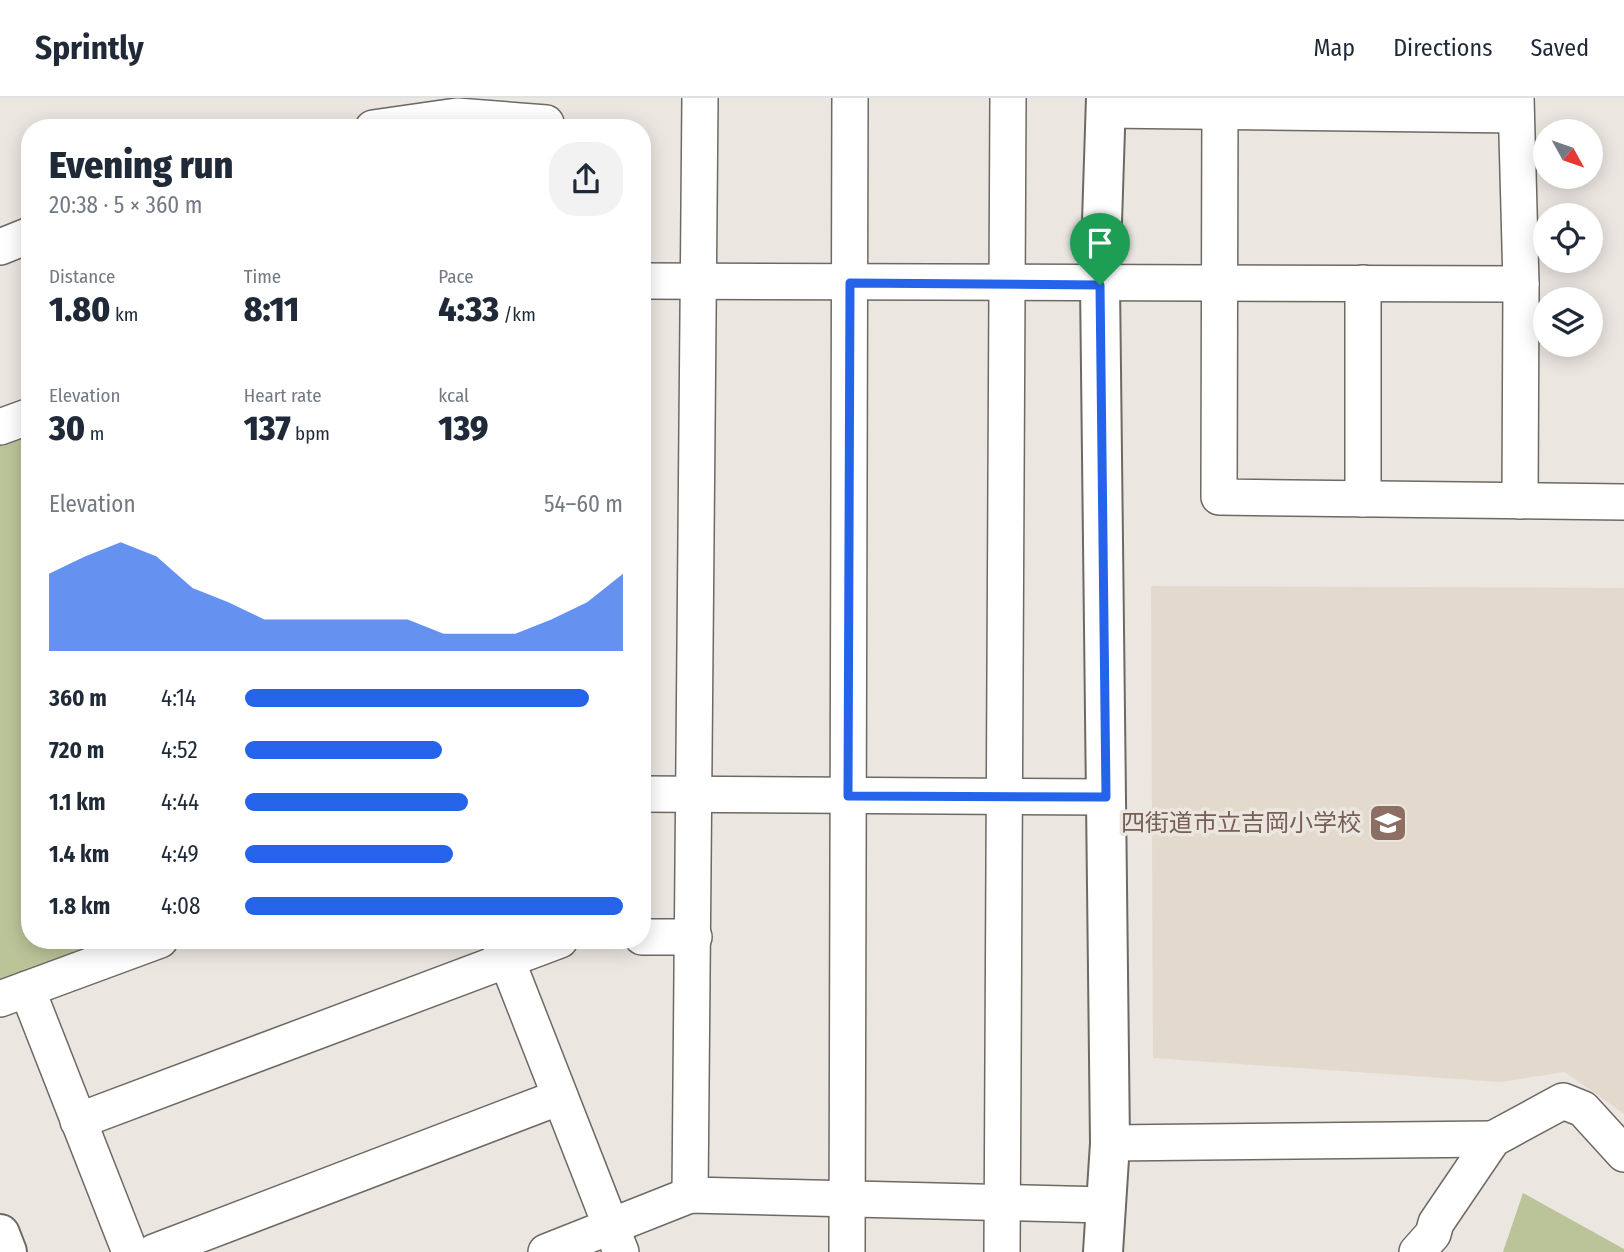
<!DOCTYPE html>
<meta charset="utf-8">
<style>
:root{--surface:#fff;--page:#f2f2f3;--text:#1f2937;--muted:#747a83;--line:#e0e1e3;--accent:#2563eb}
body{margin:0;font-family:"Fira Sans Condensed","Noto Sans JP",sans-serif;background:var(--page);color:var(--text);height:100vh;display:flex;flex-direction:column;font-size:26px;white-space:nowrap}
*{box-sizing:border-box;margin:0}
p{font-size:23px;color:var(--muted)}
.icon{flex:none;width:38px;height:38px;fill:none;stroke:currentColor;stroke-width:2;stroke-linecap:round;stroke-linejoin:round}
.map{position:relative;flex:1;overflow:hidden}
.details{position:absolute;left:21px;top:21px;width:630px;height:830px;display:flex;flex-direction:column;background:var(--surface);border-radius:28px;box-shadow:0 4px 18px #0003}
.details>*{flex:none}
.needle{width:46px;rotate:130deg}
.controls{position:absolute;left:1533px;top:21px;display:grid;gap:14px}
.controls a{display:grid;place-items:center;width:70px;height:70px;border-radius:50%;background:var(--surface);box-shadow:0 4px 18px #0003;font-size:35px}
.pin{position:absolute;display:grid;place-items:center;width:60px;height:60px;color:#fff;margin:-72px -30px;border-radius:50% 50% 50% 0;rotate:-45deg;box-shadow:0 0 7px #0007}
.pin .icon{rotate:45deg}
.round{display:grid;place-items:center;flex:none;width:74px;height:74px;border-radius:28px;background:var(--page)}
.head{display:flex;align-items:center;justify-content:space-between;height:119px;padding:0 28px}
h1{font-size:38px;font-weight:800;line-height:52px}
.stats{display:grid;grid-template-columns:repeat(3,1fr);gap:10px;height:119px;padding:7px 28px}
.stats div{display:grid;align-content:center}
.stats b{font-size:35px;font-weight:800}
.stats small{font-size:19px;font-weight:400}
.stats p{font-size:19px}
.chart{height:196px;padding:14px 28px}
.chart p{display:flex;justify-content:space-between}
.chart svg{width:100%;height:126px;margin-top:7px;fill:var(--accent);opacity:.7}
ul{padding:0 28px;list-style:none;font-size:23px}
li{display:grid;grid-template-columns:112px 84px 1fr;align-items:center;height:52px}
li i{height:18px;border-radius:9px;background:var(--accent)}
header{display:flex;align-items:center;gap:42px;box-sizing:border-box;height:98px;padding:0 35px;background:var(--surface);border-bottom:2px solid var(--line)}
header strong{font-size:33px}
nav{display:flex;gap:38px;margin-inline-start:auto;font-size:24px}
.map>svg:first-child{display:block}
</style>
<header>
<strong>Sprintly</strong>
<nav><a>Map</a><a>Directions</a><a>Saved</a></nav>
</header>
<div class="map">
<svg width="1624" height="1154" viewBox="0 0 1624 1154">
<rect width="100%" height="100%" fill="#ebe6e0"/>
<polygon fill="#e3dacd" points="1151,488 1624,490 1624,1016 1565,974 1500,984 1153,960"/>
<g fill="#bbc499">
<polygon points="30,330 30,842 116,842 0,886 0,341"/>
<polygon points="1523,1095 1624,1151 1624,1154 1503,1154"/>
</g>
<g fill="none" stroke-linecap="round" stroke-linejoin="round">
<defs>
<g id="street">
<polyline points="1220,0 1219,399 1624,404"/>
<polyline points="1516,0 1521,186 1520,403"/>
<polyline points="1106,12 1516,17"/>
<polyline points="373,30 457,18 546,25"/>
<polyline points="0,149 30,137"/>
<polyline points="642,183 1521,186"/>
<polyline points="0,329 30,318"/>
<polyline points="1363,401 1363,185"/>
<polyline points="642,696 1106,699"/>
<polyline points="642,839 694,839"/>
<polyline points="499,842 621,1154"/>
<polyline points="27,891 130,1154"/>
<polyline points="0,901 160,842"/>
<polyline points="78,1023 560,842"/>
<polyline points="1110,1045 1493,1041"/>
<polyline points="690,1097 700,0"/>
<polyline points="154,1154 560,999"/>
<polyline points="546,1154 690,1097 1106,1107"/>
<polyline points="847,1154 850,0"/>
<polyline points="1002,1154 1008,0"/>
<polyline points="1417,1154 1433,1136 1436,1125 1493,1041 1563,1003 1583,1011 1624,1056"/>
</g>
<g id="secondary">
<polyline points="0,1136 7,1154"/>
<polyline points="1103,1154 1110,1045 1100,186 1106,0"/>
</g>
</defs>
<use href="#street" stroke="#6d6964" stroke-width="38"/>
<use href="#secondary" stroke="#6d6964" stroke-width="42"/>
<use href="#street" stroke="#fff" stroke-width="35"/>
<use href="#secondary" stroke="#fff" stroke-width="38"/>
</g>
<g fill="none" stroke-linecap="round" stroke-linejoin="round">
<defs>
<polygon id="route" points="850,185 1100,187 1106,699 848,698"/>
</defs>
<use href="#route" stroke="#fff" stroke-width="14"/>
<use href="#route" stroke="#2563eb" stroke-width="9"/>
</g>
<defs>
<symbol id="school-square" viewBox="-11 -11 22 22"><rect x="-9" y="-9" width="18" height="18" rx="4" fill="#8d6e63" stroke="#ebe6e0"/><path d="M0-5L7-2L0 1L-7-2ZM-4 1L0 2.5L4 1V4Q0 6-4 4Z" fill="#fff"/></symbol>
</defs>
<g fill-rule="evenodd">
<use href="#school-square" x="1366" y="703" width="44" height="44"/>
</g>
<g text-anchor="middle" stroke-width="7" stroke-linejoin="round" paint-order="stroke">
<g font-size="24" fill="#785e54" stroke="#ebe6e0" text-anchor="end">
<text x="1361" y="733">四街道市立吉岡小学校</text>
</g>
</g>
</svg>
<div class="controls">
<a><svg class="needle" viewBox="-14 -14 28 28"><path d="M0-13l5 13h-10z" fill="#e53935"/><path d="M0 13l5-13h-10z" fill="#747a83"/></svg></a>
<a><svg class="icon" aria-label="locate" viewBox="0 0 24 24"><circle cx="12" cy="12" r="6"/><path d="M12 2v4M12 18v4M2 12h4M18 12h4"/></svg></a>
<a><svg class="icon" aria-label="layers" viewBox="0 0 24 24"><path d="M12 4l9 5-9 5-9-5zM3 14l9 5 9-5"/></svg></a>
</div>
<div class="pin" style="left:1100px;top:187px;background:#1e9e55"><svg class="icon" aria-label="arrive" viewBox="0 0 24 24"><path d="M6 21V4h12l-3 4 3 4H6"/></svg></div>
<section class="details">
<div class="head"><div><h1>Evening run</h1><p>20:38 · 5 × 360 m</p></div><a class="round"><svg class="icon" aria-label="share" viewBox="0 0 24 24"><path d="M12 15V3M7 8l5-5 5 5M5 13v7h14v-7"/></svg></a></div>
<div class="stats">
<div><p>Distance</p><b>1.80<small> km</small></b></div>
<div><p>Time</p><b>8:11</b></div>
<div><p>Pace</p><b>4:33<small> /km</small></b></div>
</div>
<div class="stats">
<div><p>Elevation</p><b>30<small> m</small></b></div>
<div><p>Heart rate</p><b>137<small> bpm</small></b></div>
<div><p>kcal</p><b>139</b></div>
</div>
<div class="chart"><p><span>Elevation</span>54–60 m</p>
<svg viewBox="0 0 160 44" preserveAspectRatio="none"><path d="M0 44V17L10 11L20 6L30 11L40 22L50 27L60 33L70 33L80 33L90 33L100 33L110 38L120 38L130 38L140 33L150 27L160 17V44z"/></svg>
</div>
<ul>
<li><b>360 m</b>4:14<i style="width:91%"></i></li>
<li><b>720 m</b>4:52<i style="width:52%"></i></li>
<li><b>1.1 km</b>4:44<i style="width:59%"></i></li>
<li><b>1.4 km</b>4:49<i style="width:55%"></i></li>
<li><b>1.8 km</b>4:08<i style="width:100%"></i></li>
</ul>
</section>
</div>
